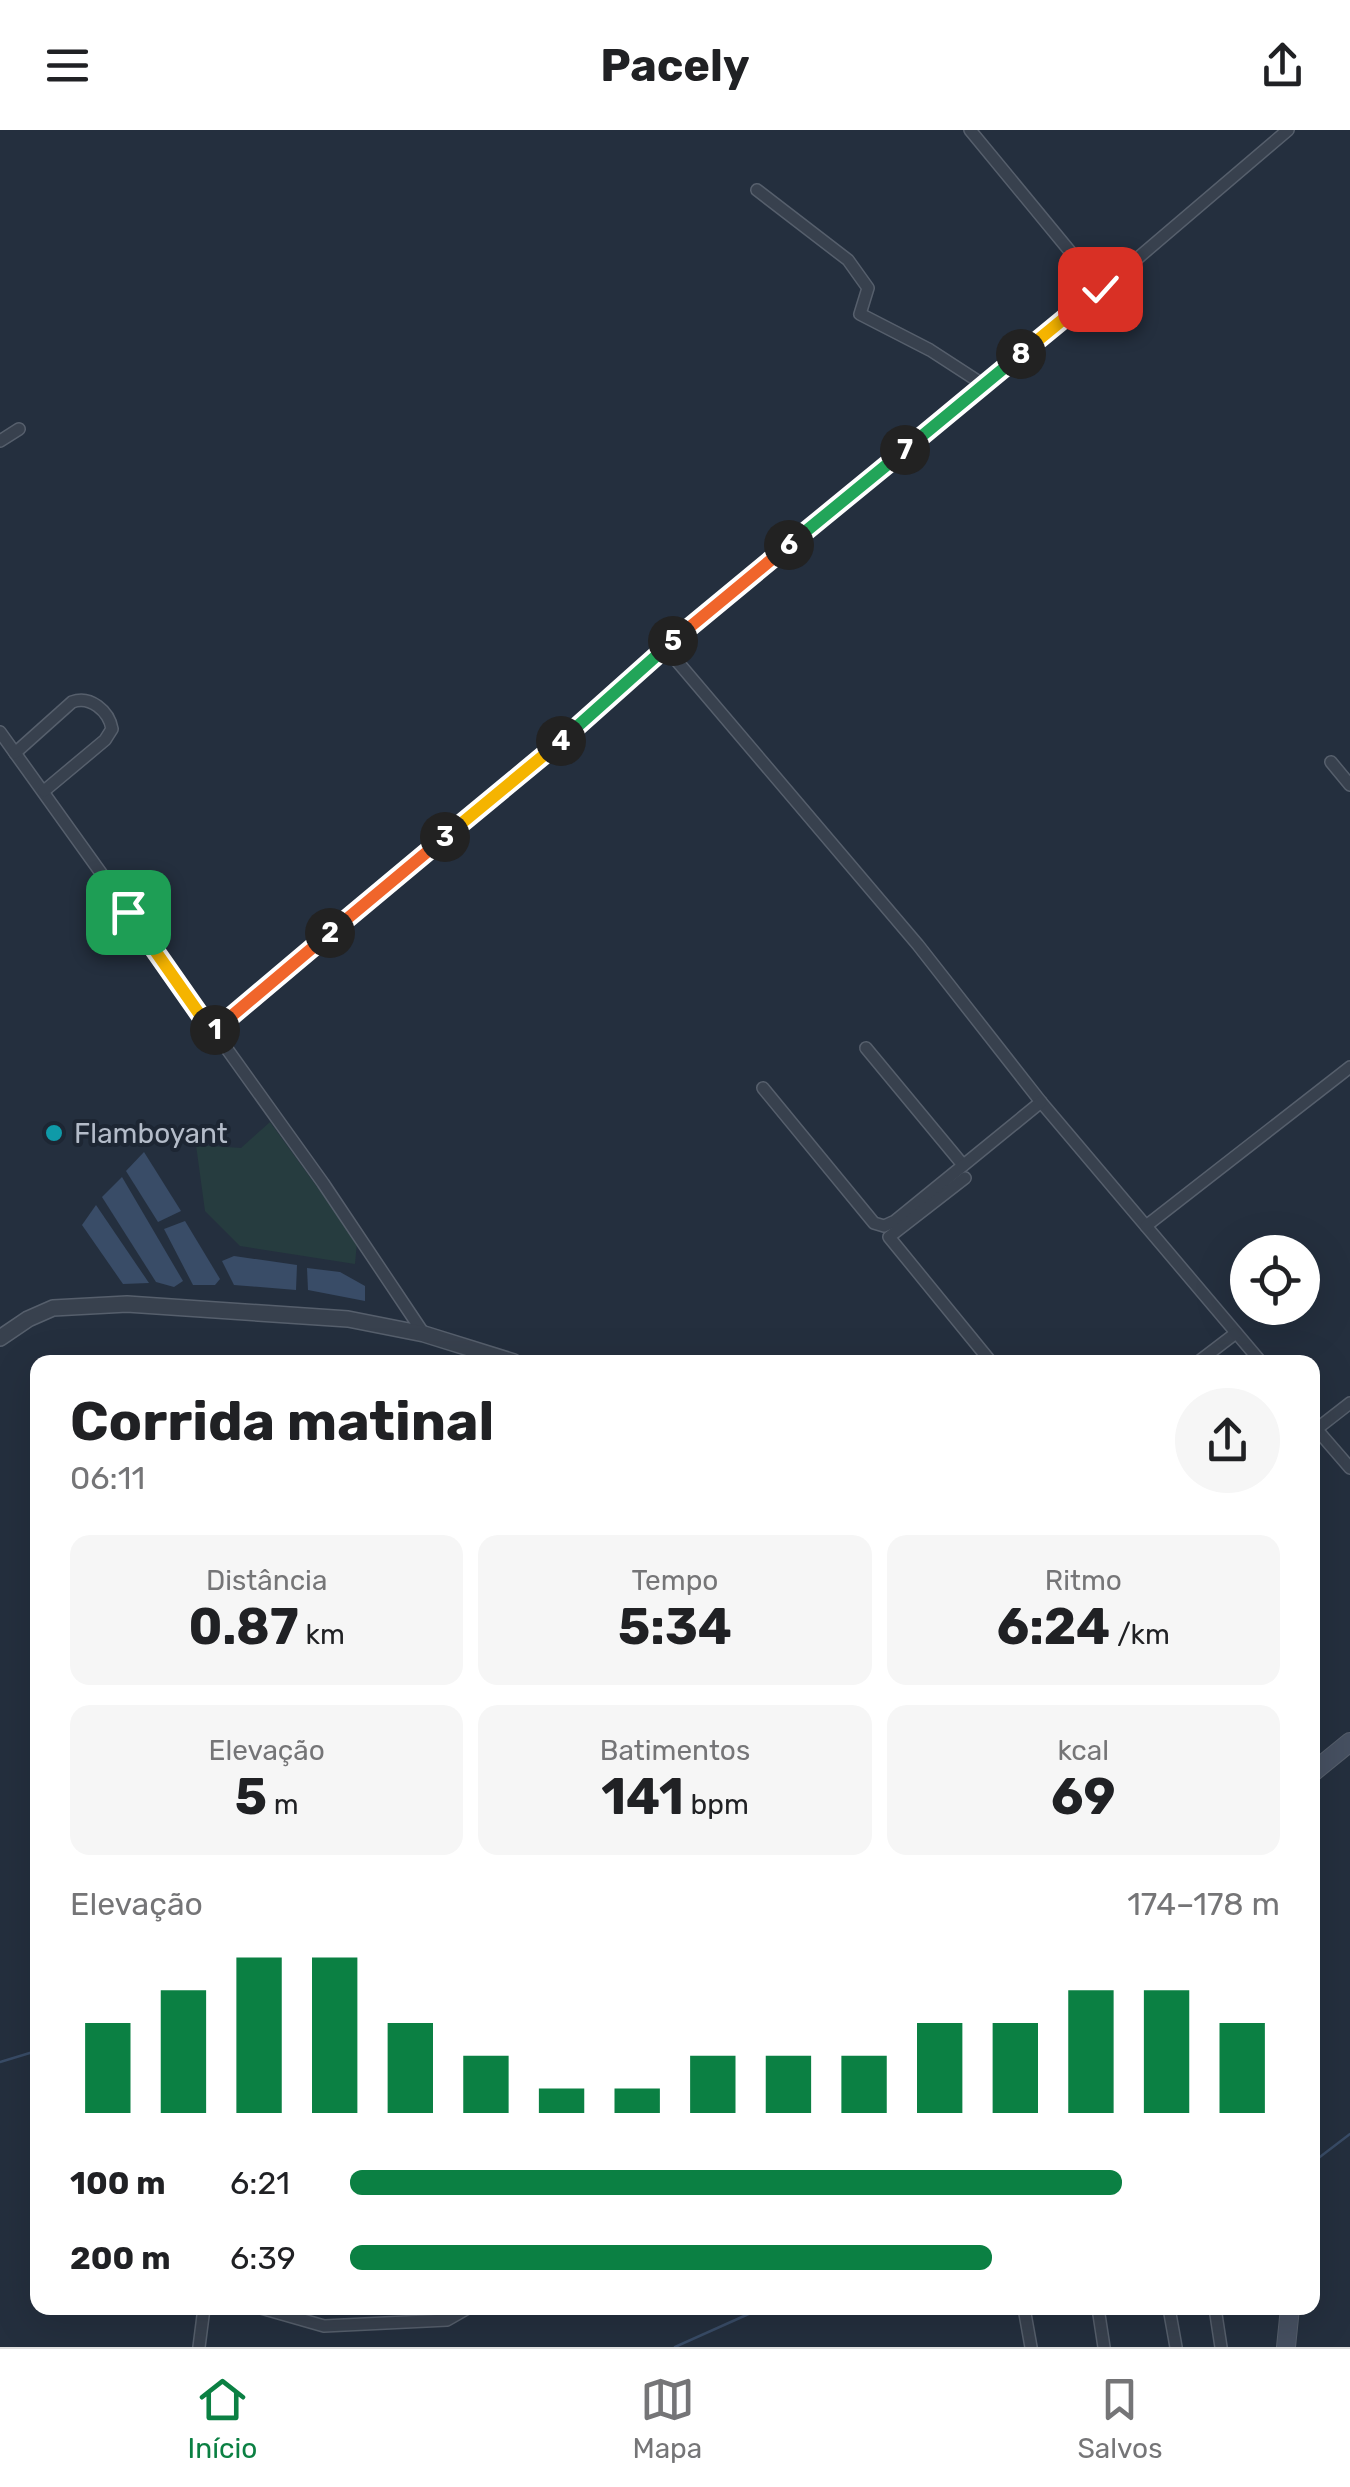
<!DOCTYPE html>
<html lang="pt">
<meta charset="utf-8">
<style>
:root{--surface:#fff;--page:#f6f6f6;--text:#202124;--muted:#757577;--line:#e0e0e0;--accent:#0b8043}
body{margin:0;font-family:Rubik,sans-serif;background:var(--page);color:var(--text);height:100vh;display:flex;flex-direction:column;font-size:38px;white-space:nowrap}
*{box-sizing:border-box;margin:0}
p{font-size:32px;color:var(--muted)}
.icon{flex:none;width:55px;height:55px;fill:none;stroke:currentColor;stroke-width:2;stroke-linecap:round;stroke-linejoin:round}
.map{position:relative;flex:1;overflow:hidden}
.panel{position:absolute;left:30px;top:1225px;width:1290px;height:960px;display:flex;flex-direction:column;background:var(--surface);border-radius:20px;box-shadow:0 10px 40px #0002}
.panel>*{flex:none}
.buttons{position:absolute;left:1230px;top:1105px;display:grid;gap:20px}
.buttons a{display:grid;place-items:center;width:90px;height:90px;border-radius:50%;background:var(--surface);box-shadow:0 10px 40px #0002;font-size:50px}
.pin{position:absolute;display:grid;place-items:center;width:85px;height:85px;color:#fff;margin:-42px;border-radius:20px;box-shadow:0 5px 15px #0006}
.km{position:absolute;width:50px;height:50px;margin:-25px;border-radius:50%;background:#222;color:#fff;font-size:28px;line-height:50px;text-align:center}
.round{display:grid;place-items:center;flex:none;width:105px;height:105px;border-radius:52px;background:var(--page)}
.summary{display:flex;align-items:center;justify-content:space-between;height:170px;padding:0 40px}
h1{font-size:55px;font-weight:700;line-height:75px}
.stats{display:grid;grid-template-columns:repeat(3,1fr);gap:15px;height:170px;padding:10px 40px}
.stats div{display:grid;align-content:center;border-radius:20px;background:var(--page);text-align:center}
.stats b{font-size:50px;font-weight:700}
.stats small{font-size:28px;font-weight:400}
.stats p{font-size:28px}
.chart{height:280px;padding:20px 40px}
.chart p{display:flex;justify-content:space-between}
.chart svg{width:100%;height:180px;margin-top:10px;stroke:var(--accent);stroke-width:6}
ul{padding:0 40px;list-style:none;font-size:32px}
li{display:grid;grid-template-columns:160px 120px 1fr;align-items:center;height:75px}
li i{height:25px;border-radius:12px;background:var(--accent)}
header{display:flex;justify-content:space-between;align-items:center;height:130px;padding:0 40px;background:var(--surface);font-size:45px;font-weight:700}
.menu{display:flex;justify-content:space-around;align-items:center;height:140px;border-top:2px solid var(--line);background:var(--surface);font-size:28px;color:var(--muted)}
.menu a{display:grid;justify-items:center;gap:5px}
.menu .current{color:var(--accent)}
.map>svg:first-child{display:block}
</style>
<header><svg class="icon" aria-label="menu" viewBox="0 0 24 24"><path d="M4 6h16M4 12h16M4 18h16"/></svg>Pacely<svg class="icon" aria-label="share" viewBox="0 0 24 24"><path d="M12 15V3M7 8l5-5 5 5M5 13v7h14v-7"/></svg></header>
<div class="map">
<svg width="1350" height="2217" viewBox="0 0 1350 2217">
<rect width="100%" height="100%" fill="#242f3e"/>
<polygon fill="#263c3f" points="270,992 357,1112 355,1134 240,1116 205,1081 196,1015 241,1018"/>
<g fill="#394c67">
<polygon points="144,1022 181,1081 158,1092 126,1041"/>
<polygon points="122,1047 183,1151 174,1157 156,1152 102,1067"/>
<polygon points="96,1075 149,1153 123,1154 82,1095"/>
<polygon points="185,1091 220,1149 215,1155 193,1155 164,1099"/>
<polygon points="234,1126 297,1135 296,1160 234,1155 222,1131"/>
<polygon points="307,1138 340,1142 365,1156 365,1171 308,1160"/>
</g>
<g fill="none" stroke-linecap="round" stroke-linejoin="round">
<g stroke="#394c67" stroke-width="2.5">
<polyline points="0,1932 33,1922"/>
<polyline points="1312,2033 1350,2004"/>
<polyline points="675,2217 762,2178"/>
</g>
<defs>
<g id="minor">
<polyline points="970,0 1101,159"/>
<polyline points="757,60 848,130 868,158 860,184 930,220 984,255"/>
<polyline points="0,311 19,299"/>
<polyline points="665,517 918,815 1041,972 1261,1232"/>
<polyline points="0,602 323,1053 424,1204"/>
<path d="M15,623L72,572C90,565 109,581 112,599L105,610L44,661"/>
<polyline points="1331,632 1350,655"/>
<polyline points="212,902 531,639 665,517 1125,139 1288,0"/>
<polyline points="866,918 963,1035"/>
<polyline points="763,958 874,1093 884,1096 895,1091 1041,972"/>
<polyline points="965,1048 889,1107 991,1232"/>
<polyline points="1146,1096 1350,937"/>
<polyline points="1198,1232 1236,1203"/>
<polyline points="1312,1294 1350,1338"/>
<polyline points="1314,1301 1350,1273"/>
<polyline points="261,2178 324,2196 447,2190 468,2178"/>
<polyline points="1024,2178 1031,2217"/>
<polyline points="1098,2178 1104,2217"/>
<polyline points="1169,2178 1176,2217"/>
<polyline points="1215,2178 1221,2217"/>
<polyline points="199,2217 204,2178"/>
</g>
<polyline id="tertiary" points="0,1208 28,1189 53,1178 127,1174 348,1189 424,1204 514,1232"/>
<g id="secondary">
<polyline points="1312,1643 1350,1612"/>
<polyline points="1286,2217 1290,2178"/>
</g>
</defs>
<use href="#minor" stroke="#565f6c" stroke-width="14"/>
<use href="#tertiary" stroke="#565f6c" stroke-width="18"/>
<use href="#secondary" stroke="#565f6c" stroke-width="20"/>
<use href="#minor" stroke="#38414e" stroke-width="11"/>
<use href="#tertiary" stroke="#38414e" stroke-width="15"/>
<use href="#secondary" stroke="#465061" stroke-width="18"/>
</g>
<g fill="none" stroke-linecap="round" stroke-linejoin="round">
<defs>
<polyline id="split-1" points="128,782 212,902 215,900"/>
<polyline id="split-2" points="215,900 330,803"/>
<polyline id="split-3" points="330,803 445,707"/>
<polyline id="split-4" points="445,707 561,611"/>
<polyline id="split-5" points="561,611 673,511"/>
<polyline id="split-6" points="673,511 789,415"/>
<polyline id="split-7" points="789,415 905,320"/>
<polyline id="split-8" points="905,320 1021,224"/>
<polyline id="split-9" points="1021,224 1100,159"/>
</defs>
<use href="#split-1" stroke="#fff" stroke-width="20"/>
<use href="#split-2" stroke="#fff" stroke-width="20"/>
<use href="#split-3" stroke="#fff" stroke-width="20"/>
<use href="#split-4" stroke="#fff" stroke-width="20"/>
<use href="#split-5" stroke="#fff" stroke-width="20"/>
<use href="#split-6" stroke="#fff" stroke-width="20"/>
<use href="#split-7" stroke="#fff" stroke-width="20"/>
<use href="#split-8" stroke="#fff" stroke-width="20"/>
<use href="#split-9" stroke="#fff" stroke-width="20"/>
<use href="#split-1" stroke="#f5b400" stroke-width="12"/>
<use href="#split-2" stroke="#f0652b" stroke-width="12"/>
<use href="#split-3" stroke="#f0652b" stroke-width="12"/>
<use href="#split-4" stroke="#f5b400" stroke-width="12"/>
<use href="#split-5" stroke="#22a559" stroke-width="12"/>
<use href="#split-6" stroke="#f0652b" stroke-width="12"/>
<use href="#split-7" stroke="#22a559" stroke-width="12"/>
<use href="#split-8" stroke="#22a559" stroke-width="12"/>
<use href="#split-9" stroke="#f5b400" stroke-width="12"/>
</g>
<circle fill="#0f9aa8" stroke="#1d2633" stroke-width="4" cx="54" cy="1003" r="10"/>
<g text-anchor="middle" stroke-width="8" stroke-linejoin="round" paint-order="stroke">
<g font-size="28" fill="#b4bcc9" stroke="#1d2633" text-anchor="start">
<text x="74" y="1013">Flamboyant</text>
</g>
</g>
</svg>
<div class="buttons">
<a><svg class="icon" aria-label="locate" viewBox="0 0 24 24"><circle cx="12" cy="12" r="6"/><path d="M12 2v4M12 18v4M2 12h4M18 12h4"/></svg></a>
</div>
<div class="pin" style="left:128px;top:782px;background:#1e9e55"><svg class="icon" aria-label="arrive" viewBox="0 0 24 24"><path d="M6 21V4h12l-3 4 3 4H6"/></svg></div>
<div class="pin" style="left:1100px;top:159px;background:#d93025"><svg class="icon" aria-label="check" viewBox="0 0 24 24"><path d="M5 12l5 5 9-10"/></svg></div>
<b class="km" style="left:215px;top:900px">1</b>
<b class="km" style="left:330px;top:803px">2</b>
<b class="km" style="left:445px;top:707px">3</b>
<b class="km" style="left:561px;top:611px">4</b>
<b class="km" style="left:673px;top:511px">5</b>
<b class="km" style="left:789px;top:415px">6</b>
<b class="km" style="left:905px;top:320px">7</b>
<b class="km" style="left:1021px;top:224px">8</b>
<section class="panel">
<div class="summary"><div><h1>Corrida matinal</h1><p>06:11</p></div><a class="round"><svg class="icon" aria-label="share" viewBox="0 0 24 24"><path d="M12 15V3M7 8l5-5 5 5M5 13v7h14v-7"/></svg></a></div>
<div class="stats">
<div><p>Distância</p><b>0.87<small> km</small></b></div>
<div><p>Tempo</p><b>5:34</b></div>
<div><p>Ritmo</p><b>6:24<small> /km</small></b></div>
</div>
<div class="stats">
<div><p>Elevação</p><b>5<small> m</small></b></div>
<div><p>Batimentos</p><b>141<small> bpm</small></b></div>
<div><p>kcal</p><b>69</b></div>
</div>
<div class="chart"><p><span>Elevação</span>174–178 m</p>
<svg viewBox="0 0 160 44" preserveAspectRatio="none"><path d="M5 44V22M15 44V14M25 44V6M35 44V6M45 44V22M55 44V30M65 44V38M75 44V38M85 44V30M95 44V30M105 44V30M115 44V22M125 44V22M135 44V14M145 44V14M155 44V22"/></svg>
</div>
<ul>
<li><b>100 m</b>6:21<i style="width:83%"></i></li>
<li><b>200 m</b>6:39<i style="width:69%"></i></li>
</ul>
</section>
</div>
<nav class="menu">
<a class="current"><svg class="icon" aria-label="home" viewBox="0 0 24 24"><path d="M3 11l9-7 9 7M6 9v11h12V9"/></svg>Início</a>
<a><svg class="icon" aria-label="map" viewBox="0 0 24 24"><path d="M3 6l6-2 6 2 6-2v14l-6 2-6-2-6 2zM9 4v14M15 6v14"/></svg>Mapa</a>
<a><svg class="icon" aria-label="saved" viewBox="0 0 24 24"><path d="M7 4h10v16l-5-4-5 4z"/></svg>Salvos</a>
</nav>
